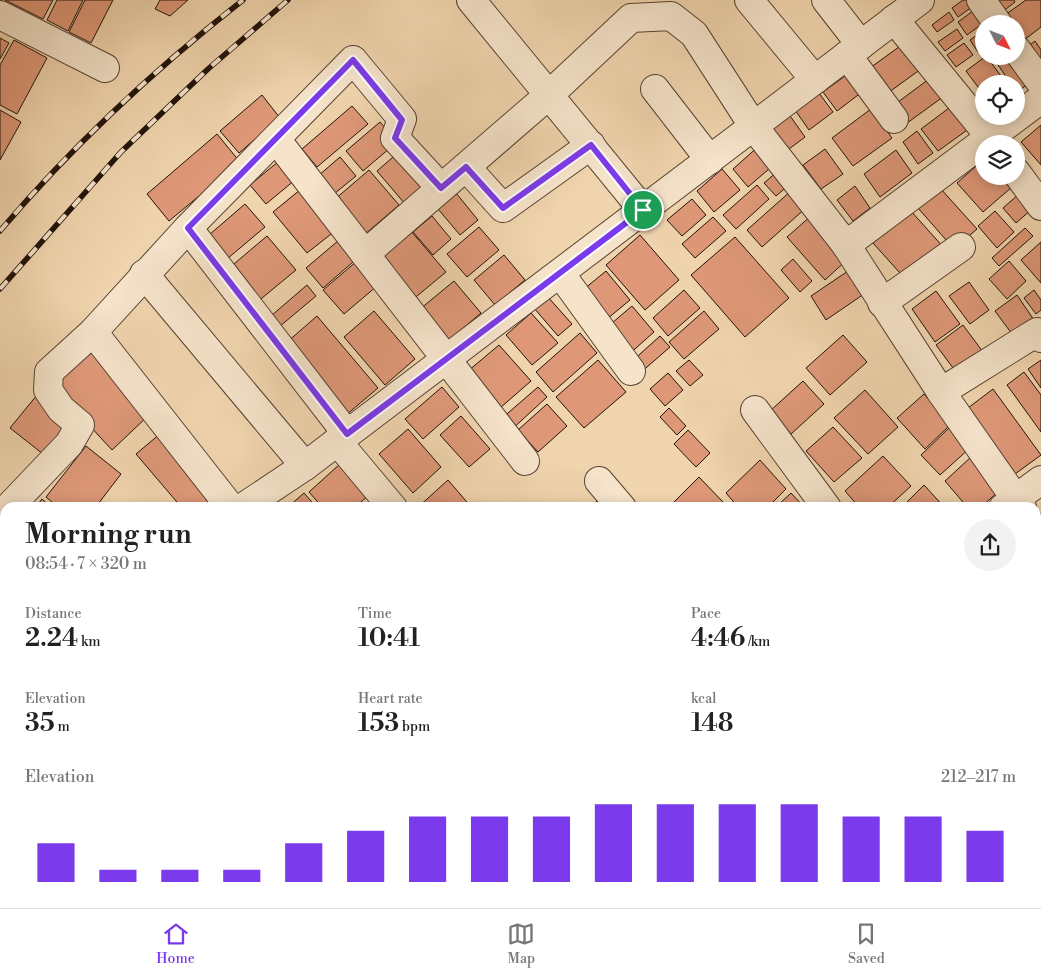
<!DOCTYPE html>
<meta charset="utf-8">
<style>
:root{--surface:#fff;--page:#f2f2f2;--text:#222;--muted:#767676;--line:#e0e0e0;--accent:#7c3aed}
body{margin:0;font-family:"Libre Bodoni",serif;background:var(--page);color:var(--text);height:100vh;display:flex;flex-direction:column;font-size:19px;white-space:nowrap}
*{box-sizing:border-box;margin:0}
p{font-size:16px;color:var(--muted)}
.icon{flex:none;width:28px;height:28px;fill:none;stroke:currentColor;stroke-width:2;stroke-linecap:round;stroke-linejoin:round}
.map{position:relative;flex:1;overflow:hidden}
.details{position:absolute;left:0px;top:502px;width:1041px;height:406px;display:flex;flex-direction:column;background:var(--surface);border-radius:15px 15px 0 0;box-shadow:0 2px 12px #0003}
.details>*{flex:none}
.needle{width:32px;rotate:132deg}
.buttons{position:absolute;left:975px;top:15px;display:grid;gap:10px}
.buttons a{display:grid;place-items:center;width:50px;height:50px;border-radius:50%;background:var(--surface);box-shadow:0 2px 12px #0003;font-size:25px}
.pin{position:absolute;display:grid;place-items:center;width:42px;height:42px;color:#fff;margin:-21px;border:2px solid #fff;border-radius:50%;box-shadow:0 1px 5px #0007}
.round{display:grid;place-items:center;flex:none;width:52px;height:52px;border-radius:26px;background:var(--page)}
.headline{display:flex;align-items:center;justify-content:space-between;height:85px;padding:0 25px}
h1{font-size:28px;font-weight:600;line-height:38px}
.figures{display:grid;grid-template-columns:repeat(3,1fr);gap:8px;height:85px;padding:5px 25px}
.figures div{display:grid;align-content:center}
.figures b{font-size:25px;font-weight:600}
.figures small{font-size:14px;font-weight:400}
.figures p{font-size:14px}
.chart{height:140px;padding:10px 25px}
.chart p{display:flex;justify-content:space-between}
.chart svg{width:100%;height:90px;margin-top:5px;stroke:var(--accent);stroke-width:6}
.tab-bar{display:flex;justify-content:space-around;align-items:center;height:70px;border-top:1px solid var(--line);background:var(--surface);font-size:14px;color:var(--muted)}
.tab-bar a{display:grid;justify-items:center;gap:2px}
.tab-bar .active{color:var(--accent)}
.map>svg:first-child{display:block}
</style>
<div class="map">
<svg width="1041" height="908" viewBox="0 0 1041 908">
<rect width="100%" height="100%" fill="#f0d4ad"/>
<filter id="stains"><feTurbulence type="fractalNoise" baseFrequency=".004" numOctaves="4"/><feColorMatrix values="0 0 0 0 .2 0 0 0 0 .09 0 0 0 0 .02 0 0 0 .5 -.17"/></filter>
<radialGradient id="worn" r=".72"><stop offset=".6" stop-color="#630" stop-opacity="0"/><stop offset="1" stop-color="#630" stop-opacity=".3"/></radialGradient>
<g fill="#de9878" stroke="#21130a">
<polygon points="5,0 53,0 43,19"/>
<polygon points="57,0 83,0 68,31 47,20"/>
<polygon points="85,0 113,0 91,43 69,32"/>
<polygon points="160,0 188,0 170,16 155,9"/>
<polygon points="963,0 974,0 976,4 958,17 952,8"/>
<polygon points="987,0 1014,0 1015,2 997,16"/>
<polygon points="1026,0 1041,0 1041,27 1024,40 1016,30 1016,24 1012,24 1005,15"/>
<polygon points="977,8 986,21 967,35 958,22"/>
<polygon points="949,12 954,20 937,32 932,25"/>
<polygon points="957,29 963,38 945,51 938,42"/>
<polygon points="984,30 984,48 978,52 970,40"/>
<polygon points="0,38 9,43 0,59"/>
<polygon points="14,40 47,58 17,114 0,105 0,65"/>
<polygon points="1035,41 1041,50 1041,63 1023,50"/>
<polygon points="964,43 973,55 956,67 947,55"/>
<polygon points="903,44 921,69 881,98 863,73"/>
<polygon points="986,56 1001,76 991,84 984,84 984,89 981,91 966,71"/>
<polygon points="992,56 1016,56 1036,78 1017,92 1016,84 1011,84"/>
<polygon points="849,73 862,92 837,111 823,92"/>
<polygon points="933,76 947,94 903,126 890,108"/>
<polygon points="819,93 833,112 809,130 795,110"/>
<polygon points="262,95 280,118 239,153 220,131"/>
<polygon points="953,105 970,128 938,151 921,129"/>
<polygon points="352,106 368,124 317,167 302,149"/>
<polygon points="871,109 892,138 853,166 832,138"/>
<polygon points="0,110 21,122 0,160"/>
<polygon points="788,113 805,137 785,152 768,128"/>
<polygon points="380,122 397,142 363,171 346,151"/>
<polygon points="1041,125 1041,165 1021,142"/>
<polygon points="917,131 933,153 918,164 903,142"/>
<polygon points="217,134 240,162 169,221 147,194"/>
<polygon points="760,145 776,163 748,187 733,169"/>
<polygon points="825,149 843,174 821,189 803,165"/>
<polygon points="896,150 912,173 880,197 864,174"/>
<polygon points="400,151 434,191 411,211 377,171"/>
<polygon points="285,156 301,175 266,204 250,185"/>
<polygon points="340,157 356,176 334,194 318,176"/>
<polygon points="984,159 984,176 1003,176 1012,187 983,212 957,183"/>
<polygon points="722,169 740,190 714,212 697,191"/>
<polygon points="369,170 399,205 364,235 334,200"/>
<polygon points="778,171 790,184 776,196 764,183"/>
<polygon points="306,185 340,227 307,253 273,212"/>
<polygon points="757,185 769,199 736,229 723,215"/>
<polygon points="855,186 870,208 853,221 837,200"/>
<polygon points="940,188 977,229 954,249 918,208"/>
<polygon points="792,190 807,207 762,247 747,230"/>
<polygon points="456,193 478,220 460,235 438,209"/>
<polygon points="1019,194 1032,209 1016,223 1003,208"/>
<polygon points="692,199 706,215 682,236 667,220"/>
<polygon points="245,204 265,227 221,264 202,241"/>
<polygon points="910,210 945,249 908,282 873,243"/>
<polygon points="995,211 1014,232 997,248 978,226"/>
<polygon points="812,215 849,258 825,280 787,237"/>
<polygon points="432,216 451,239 433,255 413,232"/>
<polygon points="713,217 726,231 695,258 682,244"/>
<polygon points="405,224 446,272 411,301 371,253"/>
<polygon points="479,227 499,250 467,277 447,254"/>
<polygon points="1025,228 1033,236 999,266 992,258"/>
<polygon points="345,235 361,255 323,288 306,268"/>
<polygon points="640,235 679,280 645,310 606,265"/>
<polygon points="267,236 296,270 256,303 228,269"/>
<polygon points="735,237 789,298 745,337 691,275"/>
<polygon points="1041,242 1041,283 1021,260"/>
<polygon points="504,255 525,280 495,305 474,280"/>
<polygon points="793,259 812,281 800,292 781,270"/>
<polygon points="357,261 377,286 344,314 323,290"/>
<polygon points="1009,261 1026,281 1007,299 989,279"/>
<polygon points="606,271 630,300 602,323 578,294"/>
<polygon points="848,271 864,294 826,320 811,296"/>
<polygon points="454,281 481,313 441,347 414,314"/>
<polygon points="969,282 989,310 970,324 949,296"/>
<polygon points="307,285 316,296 279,327 271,316"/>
<polygon points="684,290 700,308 668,336 653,318"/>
<polygon points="1034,290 1041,300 1041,310 1036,314 1024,298"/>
<polygon points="936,291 960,324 935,342 912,309"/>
<polygon points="1017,295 1036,323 1015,338 995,311"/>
<polygon points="547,296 572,324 558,336 534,308"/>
<polygon points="632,306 654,332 627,356 605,329"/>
<polygon points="374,311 415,359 385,385 344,337"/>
<polygon points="704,311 719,329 684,359 669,342"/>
<polygon points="531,313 558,343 532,365 506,335"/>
<polygon points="317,316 378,388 346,415 286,343"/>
<polygon points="963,325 986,356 959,376 936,345"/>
<polygon points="580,333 597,353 553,392 536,372"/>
<polygon points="843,335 867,362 830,395 806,368"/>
<polygon points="660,336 670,347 639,374 630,363"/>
<polygon points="499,345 531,381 500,408 468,371"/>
<polygon points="90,351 149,415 112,450 52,385"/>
<polygon points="598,360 626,392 584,428 556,397"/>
<polygon points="689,360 703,375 690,386 676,371"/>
<polygon points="1041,360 1041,388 1028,369"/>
<polygon points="1024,372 1041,395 1041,432 1007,385"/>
<polygon points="668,373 683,390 665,406 650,389"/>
<polygon points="803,381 824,404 791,434 770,411"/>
<polygon points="442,387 459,407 423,439 405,419"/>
<polygon points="538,387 547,397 510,431 500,420"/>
<polygon points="993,389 1041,455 1015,474 968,408"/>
<polygon points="865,390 898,427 868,454 834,418"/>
<polygon points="924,394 951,424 925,449 897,418"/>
<polygon points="37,395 74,425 48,458 10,428"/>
<polygon points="547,404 567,426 538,452 518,430"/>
<polygon points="669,408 686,426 677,435 660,417"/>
<polygon points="461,416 490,449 469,467 440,435"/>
<polygon points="951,426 971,447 940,475 921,455"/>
<polygon points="833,427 862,458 834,482 806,451"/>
<polygon points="408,429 441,467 413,493 379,454"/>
<polygon points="688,430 710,453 696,467 674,444"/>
<polygon points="161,433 223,508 182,508 136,454"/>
<polygon points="86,446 121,474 95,508 59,508 46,497"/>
<polygon points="883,456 911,486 887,508 860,508 845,491"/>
<polygon points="971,457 1000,490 980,508 968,508 945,481"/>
<polygon points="760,460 786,489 767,508 739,508 726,493"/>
<polygon points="341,463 369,495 354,508 323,508 309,492"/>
<polygon points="699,477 723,502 718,508 668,508"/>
<polygon points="448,480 472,508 417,508"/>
<polygon points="924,485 945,508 901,508"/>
<polygon points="304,493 317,508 287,508"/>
<polygon points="791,493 805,508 775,508"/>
<polygon points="42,499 52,508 35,508"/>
<polygon points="597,501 603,508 589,508"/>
<polygon points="1036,625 1041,632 1041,652 1036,655"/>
<polygon points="1036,768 1041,773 1041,891 1039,893 1036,891"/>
<polygon points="64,904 134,904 139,908 69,908"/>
<polygon points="154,904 208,904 211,907 158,908"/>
<polygon points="254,904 273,904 269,908 258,908"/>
<polygon points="278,904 317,904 317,905 314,908 274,908"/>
<polygon points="378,904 392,904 396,908 374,908"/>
<polygon points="442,904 501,904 497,908 447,908"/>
<polygon points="604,904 706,904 701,908 608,908"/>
<polygon points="731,904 766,904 770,908 734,908"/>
<polygon points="776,904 819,904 814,908 780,908"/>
<polygon points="862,904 978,904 982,908 857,908"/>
</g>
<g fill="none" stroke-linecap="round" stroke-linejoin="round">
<defs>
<g id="minor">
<polyline points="471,0 643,210"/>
<polyline points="749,0 815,80"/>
<polyline points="826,0 861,45"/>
<polyline points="981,0 998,24"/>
<polyline points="0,15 105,68"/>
<polyline points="894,19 996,144"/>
<polyline points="1016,49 1041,83"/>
<polyline points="847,55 894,119"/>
<polyline points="655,89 710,160"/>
<polyline points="276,139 525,461"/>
<polyline points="466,167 503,208 591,145"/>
<polyline points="1016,172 1041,206"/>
<polyline points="188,228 347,434"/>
<polyline points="846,245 1041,99"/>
<polyline points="365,254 550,94 631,18 671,16 694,34 754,127 846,245 941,392 1022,508"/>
<polyline points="560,273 631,371"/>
<polyline points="144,274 305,466"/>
<polyline points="882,303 961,247"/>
<polyline points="93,332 231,508"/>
<polyline points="941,392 1037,332 1041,338"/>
<polyline points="755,410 827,508"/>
<polyline points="337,441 393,508"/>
<polyline points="599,481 622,508"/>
<polyline points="8,508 69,444 80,425 61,409 48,390 49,372 93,332 188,228 353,60 402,119 395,138 441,188"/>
<polyline points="1003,508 1041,480"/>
<polyline points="0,527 5,531"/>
<polyline points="1036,527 1041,534"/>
<polyline points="0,671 5,674"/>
<polyline points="1036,726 1041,723"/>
<polyline points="1036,749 1041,754"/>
<polyline points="0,780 5,783"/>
<polyline points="228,904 232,908"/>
<polyline points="420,904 425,908"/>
<polyline points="537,904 541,908"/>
<polyline points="572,908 577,904"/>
<polyline points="834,908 838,904"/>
</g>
<g id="tertiary">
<polyline points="242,508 305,466 920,0"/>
<polyline points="0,820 5,813"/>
<polyline points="0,871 5,876"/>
<polyline points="32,904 37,908"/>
</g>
</defs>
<use href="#minor" stroke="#554333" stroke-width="30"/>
<use href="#tertiary" stroke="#554333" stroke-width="30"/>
<use href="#minor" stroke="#f5e3ca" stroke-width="28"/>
<use href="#tertiary" stroke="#f5e3ca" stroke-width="28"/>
<defs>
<g id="rail">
<path d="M0,231C73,145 155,69 243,0"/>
<polyline points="0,289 121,152 208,69 288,0"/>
</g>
</defs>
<use href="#rail" stroke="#21130a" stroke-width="5.5"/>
<use href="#rail" stroke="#f5e3ca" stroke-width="4" stroke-dasharray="11" stroke-linecap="butt"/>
</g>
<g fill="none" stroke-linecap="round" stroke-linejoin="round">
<defs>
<polygon id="route" points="353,60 402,120 395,138 441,188 466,167 503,208 591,145 643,210 347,434 188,228"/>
</defs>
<use href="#route" stroke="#fff" stroke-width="10"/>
<use href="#route" stroke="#7c3aed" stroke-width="6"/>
</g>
<rect width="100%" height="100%" filter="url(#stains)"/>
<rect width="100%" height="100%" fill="url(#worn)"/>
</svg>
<div class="buttons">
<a><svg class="needle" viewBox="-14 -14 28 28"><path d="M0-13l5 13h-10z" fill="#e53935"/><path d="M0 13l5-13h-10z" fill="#767676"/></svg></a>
<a><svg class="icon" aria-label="locate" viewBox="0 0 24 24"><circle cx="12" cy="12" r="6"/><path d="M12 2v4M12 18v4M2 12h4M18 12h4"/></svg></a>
<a><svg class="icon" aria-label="layers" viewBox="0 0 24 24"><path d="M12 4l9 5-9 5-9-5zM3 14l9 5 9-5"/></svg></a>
</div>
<div class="pin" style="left:643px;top:210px;background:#1e9e55"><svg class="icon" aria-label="arrive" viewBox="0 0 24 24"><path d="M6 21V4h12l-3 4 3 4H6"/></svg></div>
<section class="details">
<div class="headline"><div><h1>Morning run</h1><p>08:54 · 7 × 320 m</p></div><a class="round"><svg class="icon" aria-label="share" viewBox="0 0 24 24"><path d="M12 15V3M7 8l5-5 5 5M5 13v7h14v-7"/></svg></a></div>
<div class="figures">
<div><p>Distance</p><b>2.24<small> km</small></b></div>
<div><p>Time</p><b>10:41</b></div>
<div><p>Pace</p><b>4:46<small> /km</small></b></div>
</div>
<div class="figures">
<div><p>Elevation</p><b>35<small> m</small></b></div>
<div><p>Heart rate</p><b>153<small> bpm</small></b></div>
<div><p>kcal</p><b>148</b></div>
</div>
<div class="chart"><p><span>Elevation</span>212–217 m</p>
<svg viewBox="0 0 160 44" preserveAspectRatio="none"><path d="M5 44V25M15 44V38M25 44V38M35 44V38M45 44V25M55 44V19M65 44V12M75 44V12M85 44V12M95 44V6M105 44V6M115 44V6M125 44V6M135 44V12M145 44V12M155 44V19"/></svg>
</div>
</section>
</div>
<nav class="tab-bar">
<a class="active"><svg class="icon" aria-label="home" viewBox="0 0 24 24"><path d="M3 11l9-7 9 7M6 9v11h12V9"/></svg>Home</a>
<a><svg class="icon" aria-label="map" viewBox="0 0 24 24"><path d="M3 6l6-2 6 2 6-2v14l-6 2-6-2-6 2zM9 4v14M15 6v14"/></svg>Map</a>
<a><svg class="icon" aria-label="saved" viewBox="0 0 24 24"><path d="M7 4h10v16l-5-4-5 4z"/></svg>Saved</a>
</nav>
